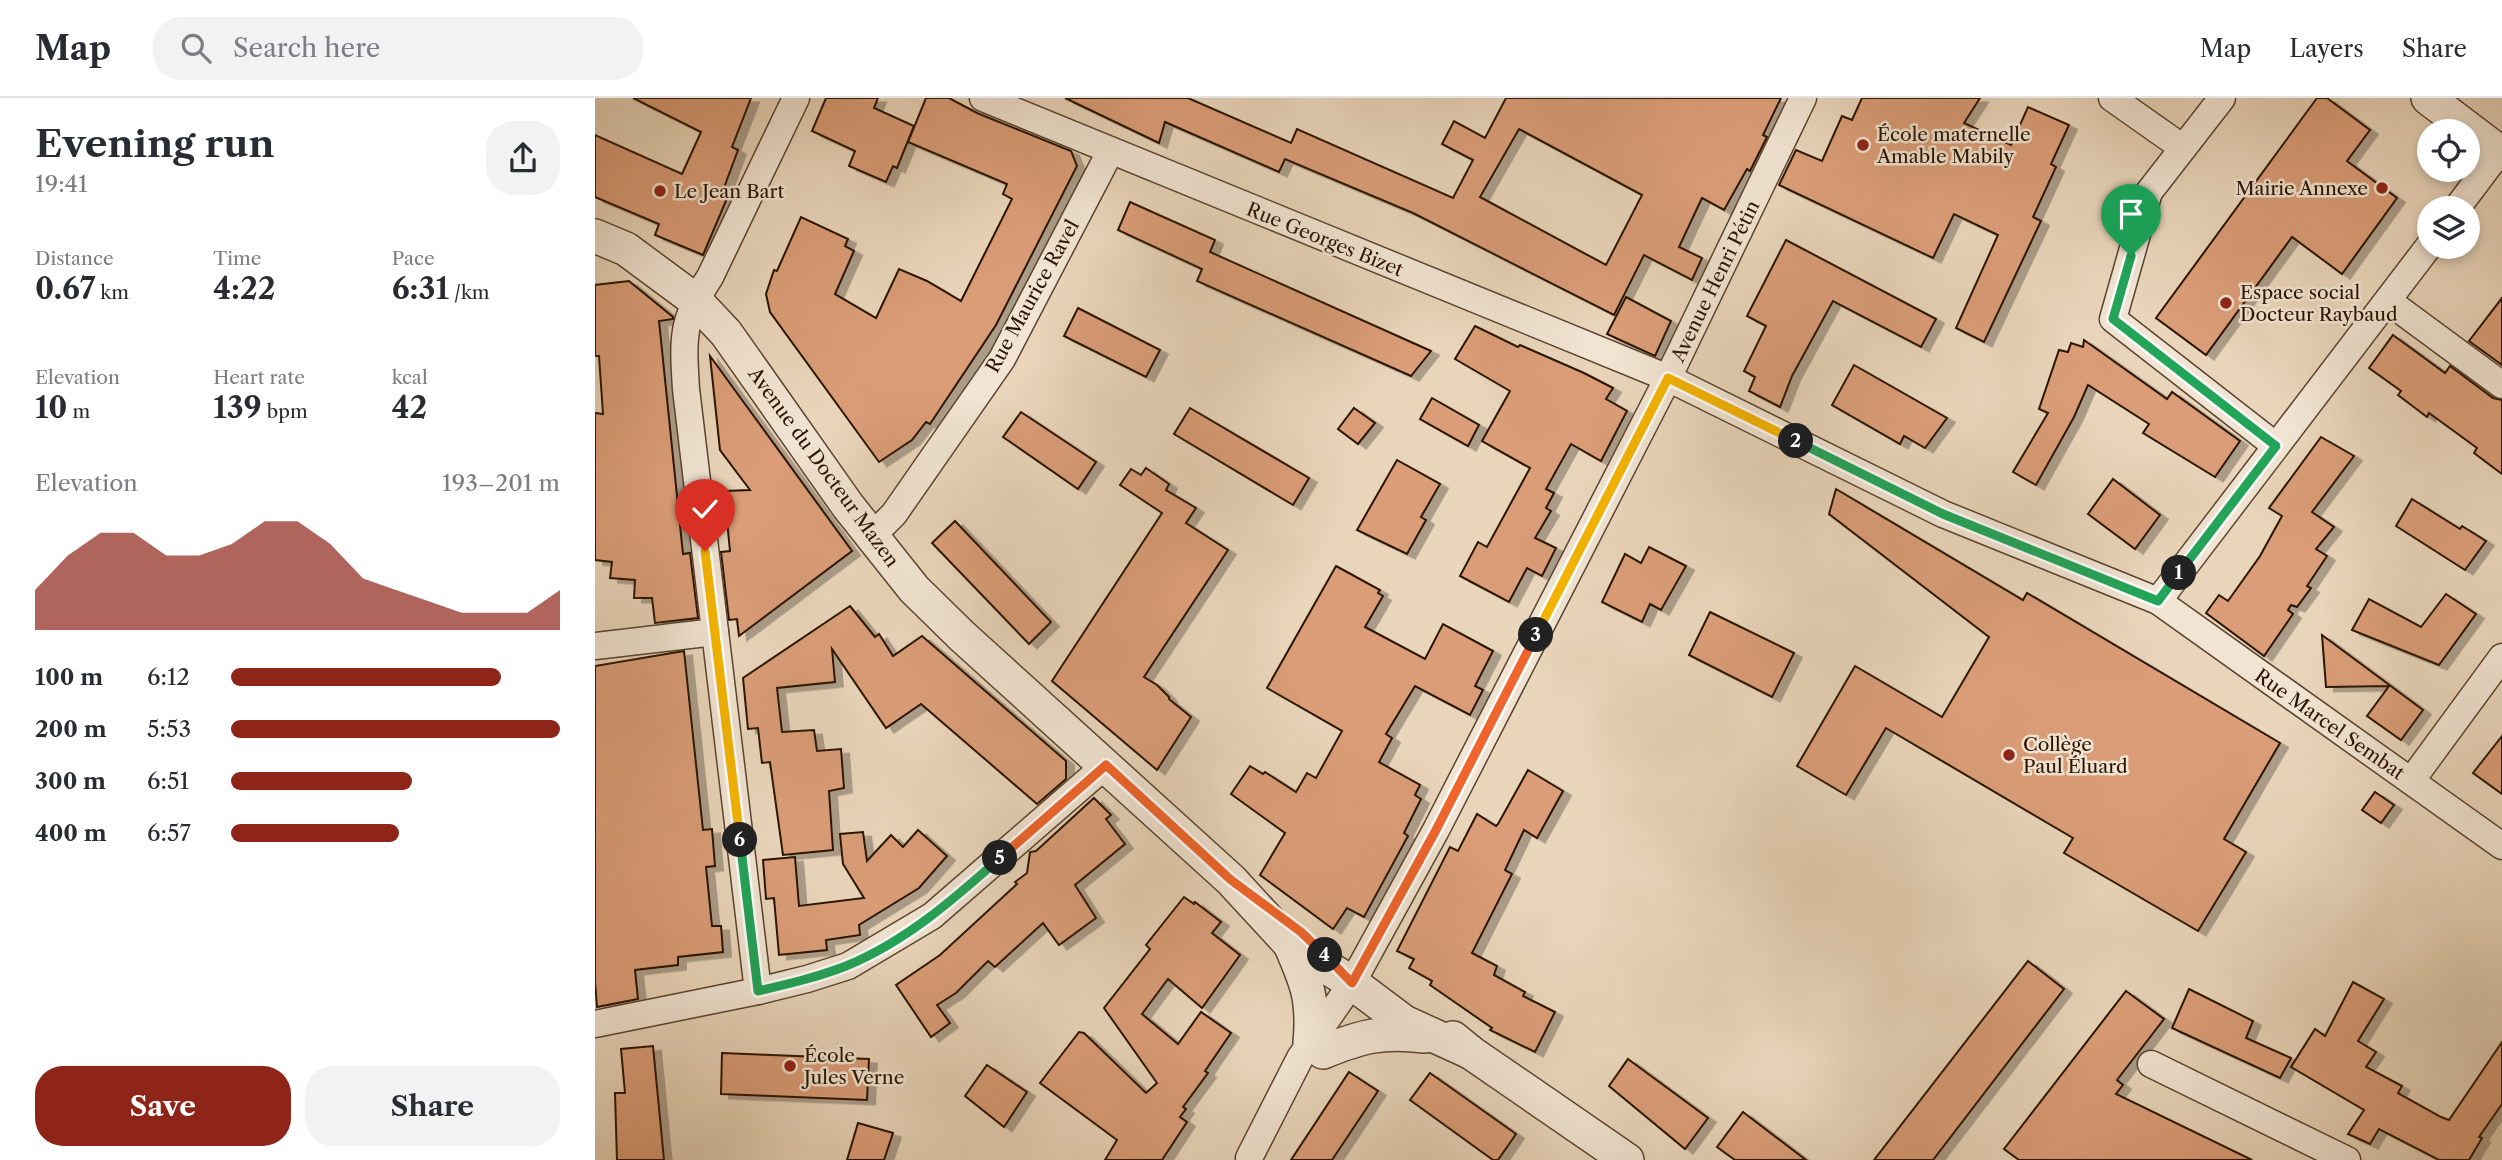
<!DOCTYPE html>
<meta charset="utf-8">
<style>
:root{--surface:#fff;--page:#f2f2f3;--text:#2b2b33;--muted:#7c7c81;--line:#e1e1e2;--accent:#8f2418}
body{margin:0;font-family:"Libre Caslon Text",serif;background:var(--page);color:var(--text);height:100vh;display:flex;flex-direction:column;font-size:26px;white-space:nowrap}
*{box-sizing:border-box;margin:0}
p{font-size:23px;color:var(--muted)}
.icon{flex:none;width:38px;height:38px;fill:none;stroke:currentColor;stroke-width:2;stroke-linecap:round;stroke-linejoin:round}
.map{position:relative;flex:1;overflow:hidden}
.sheet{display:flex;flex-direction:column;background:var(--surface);width:595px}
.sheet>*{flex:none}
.tools{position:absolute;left:1822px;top:21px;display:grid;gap:14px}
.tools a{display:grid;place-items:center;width:63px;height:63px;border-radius:50%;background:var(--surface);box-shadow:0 4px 10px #0003;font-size:35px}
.pin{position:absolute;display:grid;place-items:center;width:60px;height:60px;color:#fff;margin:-72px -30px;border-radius:50% 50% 50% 0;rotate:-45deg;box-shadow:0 0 7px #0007}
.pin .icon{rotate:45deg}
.km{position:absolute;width:35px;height:35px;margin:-18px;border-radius:50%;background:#222;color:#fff;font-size:19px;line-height:35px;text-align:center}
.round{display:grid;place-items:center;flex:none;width:74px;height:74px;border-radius:28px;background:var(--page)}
.head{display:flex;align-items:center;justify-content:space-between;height:119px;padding:0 35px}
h1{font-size:38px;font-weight:700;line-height:52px}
.stats{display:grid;grid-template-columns:repeat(3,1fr);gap:10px;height:119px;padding:7px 35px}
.stats div{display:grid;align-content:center}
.stats b{font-size:30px;font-weight:700}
.stats small{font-size:19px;font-weight:400}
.stats p{font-size:19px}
.chart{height:196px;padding:14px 35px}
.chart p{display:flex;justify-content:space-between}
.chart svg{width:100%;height:126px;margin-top:7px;fill:var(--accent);opacity:.7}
.action{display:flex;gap:14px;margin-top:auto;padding:14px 35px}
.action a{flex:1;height:80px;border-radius:28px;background:var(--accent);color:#fff;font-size:28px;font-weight:700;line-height:80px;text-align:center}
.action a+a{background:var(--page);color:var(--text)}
ul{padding:0 35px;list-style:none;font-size:23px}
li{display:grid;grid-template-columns:112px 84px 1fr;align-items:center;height:52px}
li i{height:18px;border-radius:9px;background:var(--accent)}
header{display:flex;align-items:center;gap:42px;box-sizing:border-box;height:98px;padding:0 35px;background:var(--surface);border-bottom:2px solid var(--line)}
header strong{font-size:33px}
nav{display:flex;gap:38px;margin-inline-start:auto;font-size:24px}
.search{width:490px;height:63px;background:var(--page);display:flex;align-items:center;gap:18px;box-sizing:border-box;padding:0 24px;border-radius:28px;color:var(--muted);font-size:26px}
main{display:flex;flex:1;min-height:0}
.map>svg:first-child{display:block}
</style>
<header>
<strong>Map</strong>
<div class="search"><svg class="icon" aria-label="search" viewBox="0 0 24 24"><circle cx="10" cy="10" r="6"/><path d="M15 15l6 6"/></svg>Search here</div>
<nav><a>Map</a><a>Layers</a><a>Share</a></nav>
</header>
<main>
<section class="sheet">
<div class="head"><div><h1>Evening run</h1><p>19:41</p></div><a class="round"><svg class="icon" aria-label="share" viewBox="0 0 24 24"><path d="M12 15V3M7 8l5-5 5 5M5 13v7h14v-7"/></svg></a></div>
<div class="stats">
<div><p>Distance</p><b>0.67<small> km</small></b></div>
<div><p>Time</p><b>4:22</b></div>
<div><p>Pace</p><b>6:31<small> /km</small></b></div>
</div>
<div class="stats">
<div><p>Elevation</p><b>10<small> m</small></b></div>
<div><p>Heart rate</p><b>139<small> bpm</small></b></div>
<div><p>kcal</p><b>42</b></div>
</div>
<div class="chart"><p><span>Elevation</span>193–201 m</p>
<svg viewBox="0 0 160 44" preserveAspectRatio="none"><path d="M0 44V30L10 18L20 10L30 10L40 18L50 18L60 14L70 6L80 6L90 14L100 26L110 30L120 34L130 38L140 38L150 38L160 30V44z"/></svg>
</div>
<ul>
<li><b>100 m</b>6:12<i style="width:82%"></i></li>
<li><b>200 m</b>5:53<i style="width:100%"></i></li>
<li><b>300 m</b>6:51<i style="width:55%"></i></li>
<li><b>400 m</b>6:57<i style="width:51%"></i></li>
</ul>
<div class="action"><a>Save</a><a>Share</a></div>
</section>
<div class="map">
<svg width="1907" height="1062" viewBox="0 0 1907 1062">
<defs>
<filter id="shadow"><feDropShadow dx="8" dy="4.5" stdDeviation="0" flood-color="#0004"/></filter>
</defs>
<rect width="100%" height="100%" fill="#e9d5ba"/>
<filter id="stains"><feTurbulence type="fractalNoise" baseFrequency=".00286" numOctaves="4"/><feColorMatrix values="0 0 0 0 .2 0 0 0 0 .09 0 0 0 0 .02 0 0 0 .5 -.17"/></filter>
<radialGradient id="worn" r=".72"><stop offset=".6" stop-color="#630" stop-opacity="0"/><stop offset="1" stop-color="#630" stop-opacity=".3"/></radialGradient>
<g fill="#da9d77" stroke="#2b1402" stroke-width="2" fill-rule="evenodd" filter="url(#shadow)">
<polygon points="38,0 156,0 137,49 143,52 127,95 133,98 108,157 60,137 64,126 0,99 0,37 87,76 106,34"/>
<polygon points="231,0 283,0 279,10 319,28 302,70 298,68 291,84 254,68 260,53 217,33"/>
<polygon points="331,0 354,0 382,15 476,53 482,68 401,227 335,326 331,324 317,342 284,364 175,214 171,196 179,172 182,173 206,119 253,141 250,148 259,153 240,196 281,220 304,171 332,183 366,203 417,101 408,96 412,86 313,44"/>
<path d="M470,0H593L696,45L702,31L858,100L878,62L847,46L859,23L890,40L911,0H1186L1168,37L1172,39L1155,73L1152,71L1129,112L1107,100L1084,149L1107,160L1097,182L1049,157L1019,217L818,115L690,61L684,74L570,24L564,45ZM924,31L1047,97L1011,167L885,99Z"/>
<polygon points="1267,0 1385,0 1369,25 1416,47 1433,9 1474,27 1456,66 1461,69 1438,119 1446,123 1389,244 1361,230 1403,137 1359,116 1338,160 1184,87 1201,52 1227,63 1247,18 1257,22"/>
<polygon points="1722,0 1732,0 1775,32 1752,63 1802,100 1747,176 1697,139 1611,257 1561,220"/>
<polygon points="535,104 620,142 615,154 836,253 816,278 602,183 607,171 523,132"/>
<polygon points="1191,142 1341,221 1326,249 1238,203 1197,278 1185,309 1154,293 1160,279 1149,273 1171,228 1152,218"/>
<polygon points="34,183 78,219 78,221 64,223 88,456 95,455 103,520 60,525 57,500 39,500 40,482 15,480 17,464 0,462 0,315 8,316 4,258 0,258 0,187"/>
<polygon points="1031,199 1076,223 1060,258 1012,236"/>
<polygon points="1907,200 1907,267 1874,243"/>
<polygon points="483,210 565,252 551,279 469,238"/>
<polygon points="880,228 923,249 925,247 989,275 1018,290 1011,301 1032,313 1006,363 976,346 951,391 959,395 951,410 956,413 940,440 961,450 947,478 932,470 914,504 865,478 883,444 892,449 935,370 887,343 915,293 860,261"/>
<polygon points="1798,237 1850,275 1855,268 1898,300 1907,302 1907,376 1879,355 1882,350 1834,315 1832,319 1803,297 1806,293 1774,270"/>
<polygon points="1489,242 1572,301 1577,294 1645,343 1620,379 1548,335 1554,326 1493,287 1479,319 1441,387 1418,374 1453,315 1444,311 1464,252 1473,254 1476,245 1488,249"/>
<polygon points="115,258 257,453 144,538 142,521 134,522 126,454 135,453 129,393 155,392 125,352"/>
<polygon points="1259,267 1352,320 1330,350 1309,338 1305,346 1237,307"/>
<polygon points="837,300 884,327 873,348 825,321"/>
<polygon points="595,310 714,380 698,407 579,336"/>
<polygon points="759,310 780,325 763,346 743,331"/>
<polygon points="426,314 501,364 483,391 408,339"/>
<polygon points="1726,339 1759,358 1717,414 1739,429 1721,451 1732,458 1712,488 1716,490 1702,509 1696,507 1693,512 1698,516 1669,558 1611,515 1624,497 1633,503 1665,458 1687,418 1674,410"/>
<polygon points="802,362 845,386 826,419 831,422 812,456 762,432"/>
<polygon points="551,370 574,386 571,392 601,410 591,425 633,452 549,579 562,587 574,599 574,601 596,619 562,672 457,583 567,415 525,387 536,371 546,377"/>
<polygon points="1518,381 1565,417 1540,451 1493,416"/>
<polygon points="1241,391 1428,502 1432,495 1685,645 1629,741 1651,754 1603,833 1469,755 1478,740 1291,630 1251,697 1202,668 1260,568 1347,619 1394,539 1234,416"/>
<polygon points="1817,401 1865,431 1867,428 1891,443 1870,472 1801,428"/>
<polygon points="360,423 456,524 434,546 337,445"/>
<polygon points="1054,449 1091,468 1066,512 1055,506 1047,524 1007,504 1030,456 1046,465"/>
<polygon points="741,468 785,492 783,495 788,498 770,529 830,561 848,526 898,553 880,588 888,592 875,617 820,588 791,636 797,640 784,664 825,687 820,697 826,701 809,735 813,738 769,819 752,810 738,831 665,777 690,735 636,696 655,668 668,676 670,674 701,694 712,675 721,680 747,633 672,590"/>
<polygon points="1851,496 1881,516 1844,567 1757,532 1774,501 1826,529"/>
<polygon points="255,508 280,539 284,536 298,558 327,538 471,663 471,681 442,706 326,606 291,630 237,551 240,584 182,590 187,634 219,632 222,653 246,651 249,690 234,693 238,752 188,757 175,664 167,665 163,630 153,631 148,580"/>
<polygon points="1115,514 1199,555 1177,599 1094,557"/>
<polygon points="1727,537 1828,612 1806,642 1772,618 1794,588 1731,589"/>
<polygon points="89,553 108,732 117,731 120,768 111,769 117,828 126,828 128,854 83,859 83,867 40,872 43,901 2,909 0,884 0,568"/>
<polygon points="1907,638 1907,696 1878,675"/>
<polygon points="933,672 968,693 942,740 929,732 910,772 917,776 877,855 902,868 899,877 930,894 928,898 960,914 940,954 895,932 897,930 835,887 837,883 814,870 819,861 802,853 855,749 863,753 882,716 901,728 903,726"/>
<polygon points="1780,694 1799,707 1786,725 1767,712"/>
<polygon points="499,700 516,717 511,721 530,746 480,787 501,820 464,847 448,825 400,869 393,863 361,895 342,907 355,925 336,939 301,887 345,857 422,786 420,784 432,775 435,754 441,753"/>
<polygon points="323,732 352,758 324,790 264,827 265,837 231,842 232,852 184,857 179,800 171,801 168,762 200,759 204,808 269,800 248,766 245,736 268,734 272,763 296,737 308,749"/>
<polygon points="589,799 599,806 600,804 626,824 617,835 645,857 607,910 573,881 547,916 583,946 606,914 636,935 610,973 613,975 588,1009 591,1011 585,1019 592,1024 567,1062 510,1062 522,1042 445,985 484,934 489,935 551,995 562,985 509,910 555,851 551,847"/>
<polygon points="1433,863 1469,891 1338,1062 1279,1062"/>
<polygon points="1758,884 1789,901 1763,943 1781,954 1771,969 1807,988 1803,995 1846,1019 1854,1022 1907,944 1907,1006 1884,1039 1887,1040 1874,1062 1844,1062 1784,1031 1775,1046 1753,1036 1769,1012 1696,969 1720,931 1730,938"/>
<polygon points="1594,891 1658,923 1651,940 1696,960 1685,980 1577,930"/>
<polygon points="1531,893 1569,921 1522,982 1528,987 1521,996 1657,1062 1424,1062 1409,1051"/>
<polygon points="58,948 69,1062 22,1062 20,995 30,995 26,951"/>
<polygon points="127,955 274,961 272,1002 126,996"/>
<polygon points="1033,961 1113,1020 1090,1051 1014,988"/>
<polygon points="392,967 432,994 409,1029 370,998"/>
<polygon points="754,974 783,993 737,1062 696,1062"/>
<polygon points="835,975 921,1036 903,1062 898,1062 815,1002"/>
<polygon points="1148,1014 1211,1062 1140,1062 1122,1049"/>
<polygon points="263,1025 298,1035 289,1062 252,1062"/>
</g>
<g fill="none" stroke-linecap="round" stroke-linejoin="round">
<defs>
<g id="minor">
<polyline points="388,0 1073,280 1348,416 1563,503 1907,748"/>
<polyline points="1517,0 1588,50"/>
<polyline points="1627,0 1554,94 1518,221 1681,348"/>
<polyline points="1862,110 1907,50"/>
<polyline points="1793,203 1907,287"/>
<polyline points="276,439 299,416 407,261 515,54"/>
<polyline points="1563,503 1834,148"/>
<polyline points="0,548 120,534"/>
<polyline points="1816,683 1907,559"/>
<path d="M163,893L91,291C88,241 86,223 115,179L201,0"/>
<polyline points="0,926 163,893 212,881 253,868 337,818 511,667"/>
<polyline points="1556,966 1752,1062"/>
<polyline points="654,1060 705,960 757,885 841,732 1073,280 1208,0"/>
</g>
<g id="tertiary">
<polyline points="1833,0 1907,56"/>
<polyline points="0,138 31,151 100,202 131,235 253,408 319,491 367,538 636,782 695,846 757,885 809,924 875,954"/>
<path d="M695,846C712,885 719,901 715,945"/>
<polyline points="858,940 875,954 1032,1062"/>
<path d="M728,954C767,938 787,933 830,938"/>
</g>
</defs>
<use href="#minor" stroke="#5a4430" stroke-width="29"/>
<use href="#tertiary" stroke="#5a4430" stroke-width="36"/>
<use href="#minor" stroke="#f1e4d2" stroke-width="26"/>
<use href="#tertiary" stroke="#f1e4d2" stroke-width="33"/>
</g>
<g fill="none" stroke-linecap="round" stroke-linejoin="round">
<defs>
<polyline id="split-1" points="1536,158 1518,221 1681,348 1584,475"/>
<polyline id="split-2" points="1201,343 1348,416 1563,503 1584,475"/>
<polyline id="split-3" points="941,537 1073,280 1201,343"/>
<polyline id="split-4" points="730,857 757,885 841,732 941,537"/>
<polyline id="split-5" points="405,760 511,667 636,782 706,834 730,857"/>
<path id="split-6" d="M145,742L163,893C193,886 223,879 251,868C310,844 359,801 405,760"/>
<polyline id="split-7" points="110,453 145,742"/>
</defs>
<use href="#split-1" stroke="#fff" stroke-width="14"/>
<use href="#split-2" stroke="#fff" stroke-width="14"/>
<use href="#split-3" stroke="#fff" stroke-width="14"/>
<use href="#split-4" stroke="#fff" stroke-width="14"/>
<use href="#split-5" stroke="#fff" stroke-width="14"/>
<use href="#split-6" stroke="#fff" stroke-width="14"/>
<use href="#split-7" stroke="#fff" stroke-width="14"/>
<use href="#split-1" stroke="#22a559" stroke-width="9"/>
<use href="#split-2" stroke="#22a559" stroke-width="9"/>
<use href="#split-3" stroke="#f5b400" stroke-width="9"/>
<use href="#split-4" stroke="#f0652b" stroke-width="9"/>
<use href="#split-5" stroke="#f0652b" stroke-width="9"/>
<use href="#split-6" stroke="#22a559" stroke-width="9"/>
<use href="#split-7" stroke="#f5b400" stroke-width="9"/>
</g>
<g fill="#8f2418" stroke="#f1e4d2" stroke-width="2.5">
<circle cx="1268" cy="47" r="7"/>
<circle cx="1787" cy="90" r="7"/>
<circle cx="65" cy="93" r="7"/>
<circle cx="1631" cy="205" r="7"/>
<circle cx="1414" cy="657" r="7"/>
<circle cx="195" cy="968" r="7"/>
</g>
<g text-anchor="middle" stroke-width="5" stroke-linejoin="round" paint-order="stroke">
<g font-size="19" fill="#2b1402" stroke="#f1e4d2" text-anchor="start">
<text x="1282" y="43">École maternelle<tspan x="1282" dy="22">Amable Mabily</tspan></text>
<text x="1773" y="97" text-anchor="end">Mairie Annexe</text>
<text x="79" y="100">Le Jean Bart</text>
<text x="1645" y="201">Espace social<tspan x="1645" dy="22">Docteur Raybaud</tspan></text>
<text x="1428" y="653">Collège<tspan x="1428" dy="22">Paul Éluard</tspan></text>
<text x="209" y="964">École<tspan x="209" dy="22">Jules Verne</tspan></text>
</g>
<g font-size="19" fill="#2b1402" stroke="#f1e4d2">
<text transform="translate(730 141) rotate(22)" y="7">Rue Georges Bizet</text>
<text transform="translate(1120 183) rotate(-64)" y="7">Avenue Henri Pétin</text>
<text transform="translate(437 198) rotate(-61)" y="7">Rue Maurice Ravel</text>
<text transform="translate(229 369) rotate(54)" y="7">Avenue du Docteur Mazen</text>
<text transform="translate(1735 626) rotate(35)" y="7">Rue Marcel Sembat</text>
</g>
</g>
<rect width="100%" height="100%" filter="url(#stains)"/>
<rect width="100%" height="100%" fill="url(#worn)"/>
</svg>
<div class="tools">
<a><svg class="icon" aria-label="locate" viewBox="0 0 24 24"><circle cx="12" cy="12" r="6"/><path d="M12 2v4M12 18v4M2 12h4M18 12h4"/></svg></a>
<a><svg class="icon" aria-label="layers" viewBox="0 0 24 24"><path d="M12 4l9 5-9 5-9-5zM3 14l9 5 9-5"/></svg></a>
</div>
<div class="pin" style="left:1536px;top:158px;background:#1e9e55"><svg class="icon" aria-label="arrive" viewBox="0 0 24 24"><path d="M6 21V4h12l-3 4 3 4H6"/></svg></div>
<div class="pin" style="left:110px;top:453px;background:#d93025"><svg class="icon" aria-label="check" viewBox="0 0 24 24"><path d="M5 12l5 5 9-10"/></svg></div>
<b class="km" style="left:1584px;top:475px">1</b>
<b class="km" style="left:1201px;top:343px">2</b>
<b class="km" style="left:941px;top:537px">3</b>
<b class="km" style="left:730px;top:857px">4</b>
<b class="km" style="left:405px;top:760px">5</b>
<b class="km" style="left:145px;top:742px">6</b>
</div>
</main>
